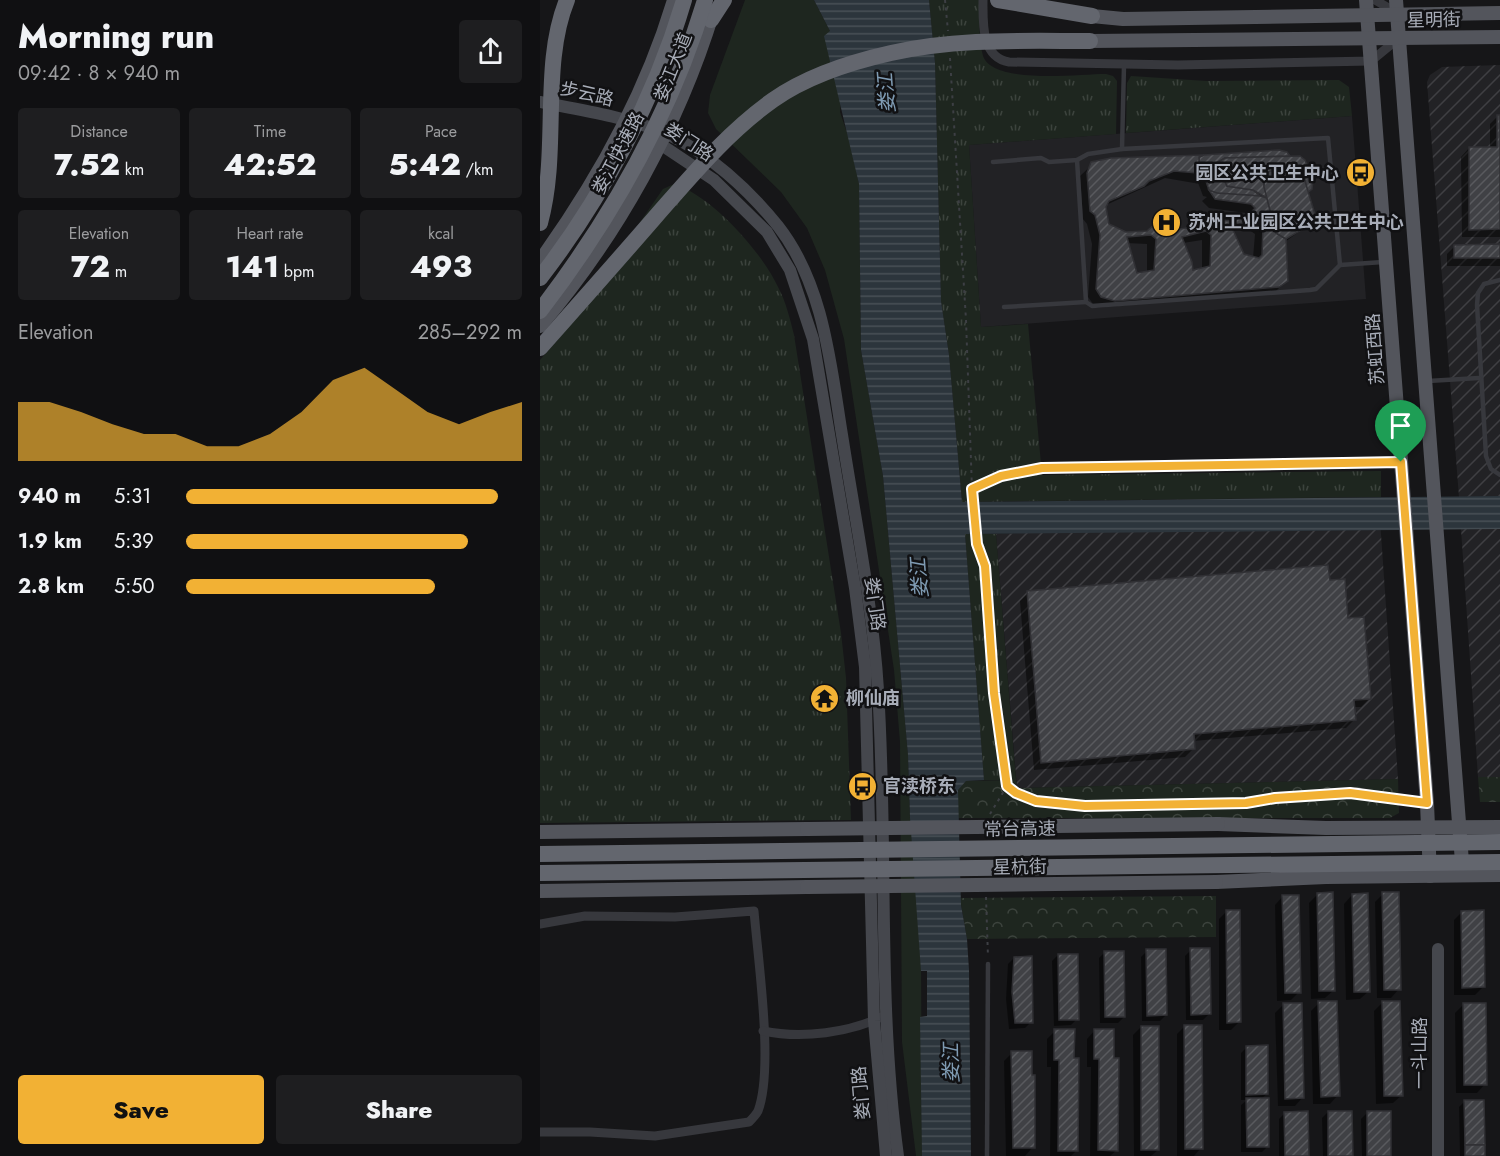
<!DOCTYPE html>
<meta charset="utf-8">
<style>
:root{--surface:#101012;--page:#1e1e20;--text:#f1f3f6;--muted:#9c9d9f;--accent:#f2b134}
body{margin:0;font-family:Jost,"Noto Sans SC",sans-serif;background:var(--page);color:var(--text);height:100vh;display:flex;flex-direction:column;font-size:22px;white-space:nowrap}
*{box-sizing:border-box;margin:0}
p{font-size:20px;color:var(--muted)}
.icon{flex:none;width:33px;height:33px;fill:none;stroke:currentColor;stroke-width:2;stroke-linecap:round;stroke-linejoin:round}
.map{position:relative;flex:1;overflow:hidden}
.drawer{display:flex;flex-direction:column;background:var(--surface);width:540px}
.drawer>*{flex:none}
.pin{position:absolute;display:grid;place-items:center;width:51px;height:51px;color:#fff;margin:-62px -26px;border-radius:50% 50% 50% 0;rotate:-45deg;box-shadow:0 0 6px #0007}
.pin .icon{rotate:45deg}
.round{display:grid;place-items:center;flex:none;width:63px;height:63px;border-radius:6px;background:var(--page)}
.summary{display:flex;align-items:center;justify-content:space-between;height:102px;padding:0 18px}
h1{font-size:33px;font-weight:800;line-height:45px}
.stats{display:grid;grid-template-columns:repeat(3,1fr);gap:9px;height:102px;padding:6px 18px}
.stats div{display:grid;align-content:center;border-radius:6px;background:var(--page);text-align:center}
.stats b{font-size:30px;font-weight:800}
.stats small{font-size:16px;font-weight:400}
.stats p{font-size:16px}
.chart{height:168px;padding:12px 18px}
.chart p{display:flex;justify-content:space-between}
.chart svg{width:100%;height:108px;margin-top:6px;fill:var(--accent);opacity:.7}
.primary-button{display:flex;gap:12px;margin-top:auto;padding:12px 18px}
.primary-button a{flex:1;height:69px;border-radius:6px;background:var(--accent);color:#111;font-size:24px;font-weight:800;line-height:69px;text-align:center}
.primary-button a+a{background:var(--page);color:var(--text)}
ul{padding:0 18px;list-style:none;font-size:20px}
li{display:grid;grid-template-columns:96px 72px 1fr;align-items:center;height:45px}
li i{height:15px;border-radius:8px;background:var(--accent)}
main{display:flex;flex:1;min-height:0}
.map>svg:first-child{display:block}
</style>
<main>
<section class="drawer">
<div class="summary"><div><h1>Morning run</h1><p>09:42 · 8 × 940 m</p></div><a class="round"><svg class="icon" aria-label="share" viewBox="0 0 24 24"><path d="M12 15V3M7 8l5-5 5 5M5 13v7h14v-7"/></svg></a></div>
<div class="stats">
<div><p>Distance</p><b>7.52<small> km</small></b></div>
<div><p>Time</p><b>42:52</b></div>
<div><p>Pace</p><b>5:42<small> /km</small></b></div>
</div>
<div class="stats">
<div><p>Elevation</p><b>72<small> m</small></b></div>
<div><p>Heart rate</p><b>141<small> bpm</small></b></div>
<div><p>kcal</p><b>493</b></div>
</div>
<div class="chart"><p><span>Elevation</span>285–292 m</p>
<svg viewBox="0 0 160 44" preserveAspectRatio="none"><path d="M0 44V20L10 20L20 24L30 29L40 33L50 33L60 38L70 38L80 33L90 24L100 11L110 6L120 15L130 24L140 29L150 24L160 20V44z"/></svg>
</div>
<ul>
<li><b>940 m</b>5:31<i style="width:93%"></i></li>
<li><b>1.9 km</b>5:39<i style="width:84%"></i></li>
<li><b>2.8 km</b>5:50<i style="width:74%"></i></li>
</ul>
<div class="primary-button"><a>Save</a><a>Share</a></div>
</section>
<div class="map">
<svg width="960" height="1156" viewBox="0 0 960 1156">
<defs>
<pattern id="industrial-furrows" width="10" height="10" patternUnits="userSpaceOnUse" patternTransform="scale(1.5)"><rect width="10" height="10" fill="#222225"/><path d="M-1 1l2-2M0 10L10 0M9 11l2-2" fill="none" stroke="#3f3f43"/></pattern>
<pattern id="grass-tufts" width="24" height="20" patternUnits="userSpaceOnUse" patternTransform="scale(1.5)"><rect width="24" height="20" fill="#1e261f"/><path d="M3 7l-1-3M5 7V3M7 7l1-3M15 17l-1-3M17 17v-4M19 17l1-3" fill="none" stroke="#3c433d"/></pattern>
<pattern id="forest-crowns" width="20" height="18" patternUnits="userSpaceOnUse" patternTransform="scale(1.5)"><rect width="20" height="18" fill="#1e261f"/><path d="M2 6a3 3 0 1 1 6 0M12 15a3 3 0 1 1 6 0" fill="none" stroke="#3c433d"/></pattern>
<pattern id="water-rules" width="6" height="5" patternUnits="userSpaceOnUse" patternTransform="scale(1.5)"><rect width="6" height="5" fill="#2c353c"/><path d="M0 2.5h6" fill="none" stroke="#485056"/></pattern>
<pattern id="building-hatch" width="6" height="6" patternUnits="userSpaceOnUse" patternTransform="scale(1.5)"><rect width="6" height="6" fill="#404145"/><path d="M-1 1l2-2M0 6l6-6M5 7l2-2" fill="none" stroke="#595a5e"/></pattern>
</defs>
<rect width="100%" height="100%" fill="#161618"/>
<polygon fill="#222225" points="812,116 826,299 441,327 429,145"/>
<g fill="url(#industrial-furrows)">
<polygon points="960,65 960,496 919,497 887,82 890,75 902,67"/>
<polygon points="840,520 858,779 477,788 456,534"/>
<polygon points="921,529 960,529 960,777 938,777"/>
</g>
<g fill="url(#grass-tufts)">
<path d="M389,0H439C440,17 438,39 443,56C453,85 539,74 566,74L573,76L577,81L576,134L429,145L441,327L488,324L502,475L841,471V497L422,502L409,355L401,301L395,63Z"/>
<polygon points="591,76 666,81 799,80 809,87 812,116 586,133 587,83"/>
<path d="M134,184C172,196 221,251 238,287C246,302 250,319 254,335L301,633L306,678L311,820L0,823V360L22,335L123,189Z"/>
<polygon points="425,534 456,534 476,780 444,780"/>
</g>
<g fill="url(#forest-crowns)">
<polygon points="938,777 960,777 960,802 940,802"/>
<polygon points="858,779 859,813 850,818 418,818 418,789 426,781 476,780 477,788"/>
<polygon points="676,896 676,937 427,939 420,898"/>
</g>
<polygon fill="#1e261f" points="205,0 274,0 290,31 301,101 300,112 310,142 319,184 321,350 343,476 368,755 370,818 381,947 382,1156 376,1156 362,1042 360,742 354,670 304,339 285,270 267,228 241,192 176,129 168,113 170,95"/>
<polygon fill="url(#water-rules)" points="274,0 389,0 395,63 401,301 409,355 422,502 960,496 960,529 425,534 444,780 426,781 418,790 421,905 427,939 429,970 431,1156 382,1156 380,1017 387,1016 387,971 381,971 370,818 368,755 343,476 321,350 319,184 284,36 290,31"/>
<g fill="#0007" fill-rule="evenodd">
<polygon points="958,116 960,116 960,237 922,237 921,157 929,148 950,148 950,124"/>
<path d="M746,153L749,156L747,158L772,180L765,193L772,222L745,242L744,283L735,292L556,308L548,297L552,244L547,224L543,219L540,176L556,161ZM625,178L654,183L657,180L663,196L667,197L662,201L669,208L706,213V218L638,231L586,233L568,225L564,206ZM705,227L715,234L713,258L702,256L692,231ZM662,240V270L656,271L650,267L643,243ZM586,243L607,244V273L596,275L595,266Z"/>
<polygon points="915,246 960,246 960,266 907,266 907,254"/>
<polygon points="788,582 807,620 830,698 821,707 813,707 814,720 806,728 653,741 653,749 645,757 494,770 480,601 488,593"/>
<polygon points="778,894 794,990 785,998 771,999 769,903"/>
<polygon points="843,894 859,989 851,998 837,998 835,902"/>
<polygon points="812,895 829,991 820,999 806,1000 804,904"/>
<polygon points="743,896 759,992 751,1000 737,1001 735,905"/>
<polygon points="687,911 699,1022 691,1030 679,1030 679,919"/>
<polygon points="922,912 943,987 935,995 914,995 914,920"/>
<polygon points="651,950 669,1014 663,1020 646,1020 645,956"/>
<polygon points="607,951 626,1015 620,1021 602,1021 601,957"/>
<polygon points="565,952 584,1017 578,1023 560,1023 559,958"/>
<polygon points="518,955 537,1019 531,1025 514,1026 512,961"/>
<polygon points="474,958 491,1022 485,1028 469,1029 466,999 468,964"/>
<polygon points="779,1003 798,1095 790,1104 773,1104 771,1011"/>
<polygon points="842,1003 862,1095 853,1103 836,1104 834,1011"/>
<polygon points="743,1005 763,1097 755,1106 738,1106 735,1013"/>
<polygon points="923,1005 945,1084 937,1093 916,1093 915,1013"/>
<polygon points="645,1026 661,1148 654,1156 637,1156 637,1034"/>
<polygon points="601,1027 618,1150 611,1156 594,1156 593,1035"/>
<polygon points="555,1030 573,1059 577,1150 570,1156 550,1156 551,1067 547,1067 547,1039"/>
<polygon points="515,1031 537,1150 531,1156 510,1156 511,1067 507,1067 507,1039"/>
<polygon points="707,1047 727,1094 721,1099 728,1146 722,1152 701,1152 701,1105 707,1100 701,1100 701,1053"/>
<polygon points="472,1053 493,1147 485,1156 466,1156 464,1061"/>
<polygon points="925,1101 943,1156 920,1156 919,1107"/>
<polygon points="788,1112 811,1156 783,1156 782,1118"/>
<polygon points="745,1113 767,1156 739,1156 739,1119"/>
<polygon points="827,1113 850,1156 822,1156 821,1119"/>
</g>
<g fill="url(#building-hatch)" stroke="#303034" stroke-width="1.5" fill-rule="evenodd">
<polygon points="957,115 960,115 960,229 929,230 929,147 957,147"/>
<polygon points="739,150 747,152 750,156 685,158 678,162 687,186 713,190 720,196 672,193 669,190 659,161 659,157 664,155"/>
<path d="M664,155L659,157V161L664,178L658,173L634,171L609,181L604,186L569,201L566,207L569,224L586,232L607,231L616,223L624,221H629L639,229L666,226L678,218L688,221L708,216L715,208L711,204L675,199L669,190L677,193L720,196L727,198L736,233L746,239L748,281L739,287L575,301L561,297L556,289L560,235L555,215L550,211L547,173L551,162L571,158ZM714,219L723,225L722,255L719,258L704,254L693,230L696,225ZM666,231L671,235L670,266L653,270L652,262L642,237ZM611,235L616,239L614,270L597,273L587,237Z"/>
<polygon points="760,156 765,160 773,180 772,189 767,193 764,174 759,170 725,174 723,181 727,198 713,190 687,186 678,166 678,162 685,158"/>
<polygon points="730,171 762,171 776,218 773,223 746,239 736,233 724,187 725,174"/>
<polygon points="960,244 960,258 914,258 914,245"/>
<polygon points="788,565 790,580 805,579 808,618 824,617 831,699 814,700 816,720 654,734 655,749 501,763 487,591"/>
<polygon points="793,892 795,991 779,991 777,893"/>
<polygon points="842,892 859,892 861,990 844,990"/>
<polygon points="828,893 830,992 814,992 812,894"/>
<polygon points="742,895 759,895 761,993 745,993"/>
<polygon points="686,910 700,910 701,1022 687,1023"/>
<polygon points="944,910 945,987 922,988 921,911"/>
<polygon points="650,948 670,948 671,1014 651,1015"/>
<polygon points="606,949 626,949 627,1015 607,1016"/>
<polygon points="564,951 584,951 585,1017 565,1017"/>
<polygon points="518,954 538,954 539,1020 519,1020"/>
<polygon points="492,956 493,1023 475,1023 472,992 474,957"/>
<polygon points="778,1001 797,1001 800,1096 781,1097"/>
<polygon points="842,1001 860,1001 863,1096 844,1096"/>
<polygon points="743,1003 762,1003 764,1098 745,1099"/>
<polygon points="923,1003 946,1003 947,1085 924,1085"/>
<polygon points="644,1025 662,1025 663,1149 645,1149"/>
<rect x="601" y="1026" width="18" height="124"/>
<polygon points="514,1029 535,1029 534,1058 539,1058 538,1151 518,1151 519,1060 514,1060"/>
<polygon points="554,1029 574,1029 574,1058 579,1058 578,1151 558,1150 559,1059 554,1059"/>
<polygon points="728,1045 728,1094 706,1095 706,1046"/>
<polygon points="471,1051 492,1051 492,1075 495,1075 495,1148 473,1148"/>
<polygon points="706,1098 729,1098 729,1147 707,1147"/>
<polygon points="924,1100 944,1100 945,1145 925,1145"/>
<polygon points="768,1111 769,1156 745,1156 744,1112"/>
<polygon points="788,1111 812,1111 813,1156 788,1156"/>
<rect x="827" y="1111" width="24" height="45"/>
<rect x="925" y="1145" width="20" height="11"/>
</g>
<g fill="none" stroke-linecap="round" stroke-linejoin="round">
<g stroke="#3d3f44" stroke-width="2" stroke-dasharray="3 4.5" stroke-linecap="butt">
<polyline points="405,0 408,31"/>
<polyline points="410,58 426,320 432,489 437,544 445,566 454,693 467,786 476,793 496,801 545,806 706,803 735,798 810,793 875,802"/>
<polyline points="432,489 479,471 512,469"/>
<polyline points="450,814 467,786"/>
<polyline points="446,897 448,957"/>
</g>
<g stroke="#37383d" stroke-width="4.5">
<polyline points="582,149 584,65"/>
<polyline points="537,160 546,302 552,306 770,290 776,289 800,265 843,262"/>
<polyline points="453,162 501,158 509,162 537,160 548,154 582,149 788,138 800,265"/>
<polyline points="960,280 944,284 938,293 937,305 946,456 951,469 960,475"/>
<polyline points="464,307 546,302"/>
<polyline points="888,381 939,378"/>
<polyline points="519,469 858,462"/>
<polyline points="447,1156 448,964"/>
</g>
<g stroke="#37383d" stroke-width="9">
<path d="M443,0C443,23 441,57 469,62L638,65L831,61L859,38"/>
<polyline points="835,0 857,13"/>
<path d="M0,924L45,916L135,917L214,911C218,960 234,1069 218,1111C216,1115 212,1119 209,1122L115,1136L50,1132H0"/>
<path d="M223,1031C262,1039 310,1033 346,1015"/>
</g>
<g stroke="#45474d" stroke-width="12">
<path d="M0,102C41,110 86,117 125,133C168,152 209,190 238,226C285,286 291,369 303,441C316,524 333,607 338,690C348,846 337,1001 358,1156"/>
<polyline points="114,140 174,180 227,232 250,270 273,339 315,588 325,667 334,1021 346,1156"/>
<polyline points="898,949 898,1156"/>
</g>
<g stroke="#53555c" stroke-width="14">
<polyline points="826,0 887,803 890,876"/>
<polyline points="856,0 923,875"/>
<polyline points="552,16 583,19 960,13"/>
<polyline points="550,41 960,37"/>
<path d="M0,261C57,182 106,94 134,0"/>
<path d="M0,326C77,236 138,126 173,12"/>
<polyline points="678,824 786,828 960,827"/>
<polyline points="0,832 267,829"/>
<polyline points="676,882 786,877 960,875"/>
<polyline points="0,891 267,887"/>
</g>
<g stroke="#63666e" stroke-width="16">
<polyline points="458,0 552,16"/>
<polyline points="171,20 184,0"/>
</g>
<g stroke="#53555c" stroke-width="14">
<polyline points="267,829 678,824"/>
<polyline points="267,887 676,882"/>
</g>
<g stroke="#63666e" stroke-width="16">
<path d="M0,223C20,151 0,66 27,0"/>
<path d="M0,278C63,197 115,98 144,0"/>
<path d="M0,311C72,217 131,114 165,0"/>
<path d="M0,348C39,304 78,260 117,215C153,174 188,132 233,100C267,76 311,62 351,53C416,38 484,41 550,41"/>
<polyline points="0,854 960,842"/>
<polyline points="0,873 960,862"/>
</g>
</g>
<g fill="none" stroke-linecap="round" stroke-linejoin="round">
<defs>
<polygon id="route" points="861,462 887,803 810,793 735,798 706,803 545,806 496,801 476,793 467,786 454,693 445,566 437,544 432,489 461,476 502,468"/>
</defs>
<use href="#route" stroke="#fff" stroke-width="12"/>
<use href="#route" stroke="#f2b134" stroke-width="8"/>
</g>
<defs>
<symbol id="bus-disc" viewBox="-11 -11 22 22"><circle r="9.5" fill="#f2b134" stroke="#111113"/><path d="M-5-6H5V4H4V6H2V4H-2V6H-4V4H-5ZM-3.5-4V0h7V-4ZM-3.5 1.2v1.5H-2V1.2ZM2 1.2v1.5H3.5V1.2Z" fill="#111"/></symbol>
<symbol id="hospital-disc" viewBox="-11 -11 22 22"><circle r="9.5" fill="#f2b134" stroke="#111113"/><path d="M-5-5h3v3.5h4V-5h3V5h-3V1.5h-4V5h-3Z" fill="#111"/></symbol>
<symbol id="temple-disc" viewBox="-11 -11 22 22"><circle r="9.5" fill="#f2b134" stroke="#111113"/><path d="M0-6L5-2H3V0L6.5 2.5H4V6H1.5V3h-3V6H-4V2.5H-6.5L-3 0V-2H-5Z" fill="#111"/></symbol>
</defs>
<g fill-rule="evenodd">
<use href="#bus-disc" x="804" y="156" width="33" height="33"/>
<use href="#hospital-disc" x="610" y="206" width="33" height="33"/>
<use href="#temple-disc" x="268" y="682" width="33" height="33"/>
<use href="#bus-disc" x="306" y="770" width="33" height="33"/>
</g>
<g text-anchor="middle" stroke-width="5" stroke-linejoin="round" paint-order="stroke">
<g font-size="18" fill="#a8adb8" stroke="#111113">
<text transform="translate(894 20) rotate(-1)" y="6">星明街</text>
<text transform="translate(133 67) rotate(-68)" y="6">娄江大道</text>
<text transform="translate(47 94) rotate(13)" y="6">步云路</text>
<text transform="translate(149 142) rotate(33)" y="6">娄门路</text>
<text transform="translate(78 153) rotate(-62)" y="6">娄江快速路</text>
<text transform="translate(835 349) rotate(-94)" y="6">苏虹西路</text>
<text transform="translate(335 604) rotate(82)" y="6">娄门路</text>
<text transform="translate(480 829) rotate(-1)" y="6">常台高速</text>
<text transform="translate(480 867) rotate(-1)" y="6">星杭街</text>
<text transform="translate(880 1053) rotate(-90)" y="6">一斗山路</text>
<text transform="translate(321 1093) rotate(-95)" y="6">娄门路</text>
</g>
<g font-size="18" font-weight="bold" fill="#a8adb8" stroke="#111113" text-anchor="start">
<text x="799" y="179" text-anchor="end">园区公共卫生中心</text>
<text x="648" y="228">苏州工业园区公共卫生中心</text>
<text x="306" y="704">柳仙庙</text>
<text x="343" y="792">官渎桥东</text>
</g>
<g font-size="20" font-style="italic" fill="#7f9bb3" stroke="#111113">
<text transform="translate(346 93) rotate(-94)" y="7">娄江</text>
<text transform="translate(379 578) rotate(-94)" y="7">娄江</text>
<text transform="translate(411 1063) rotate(-91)" y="7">娄江</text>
</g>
</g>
</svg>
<div class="pin" style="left:861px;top:462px;background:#1e9e55"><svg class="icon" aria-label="arrive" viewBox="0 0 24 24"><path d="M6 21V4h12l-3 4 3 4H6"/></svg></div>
</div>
</main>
